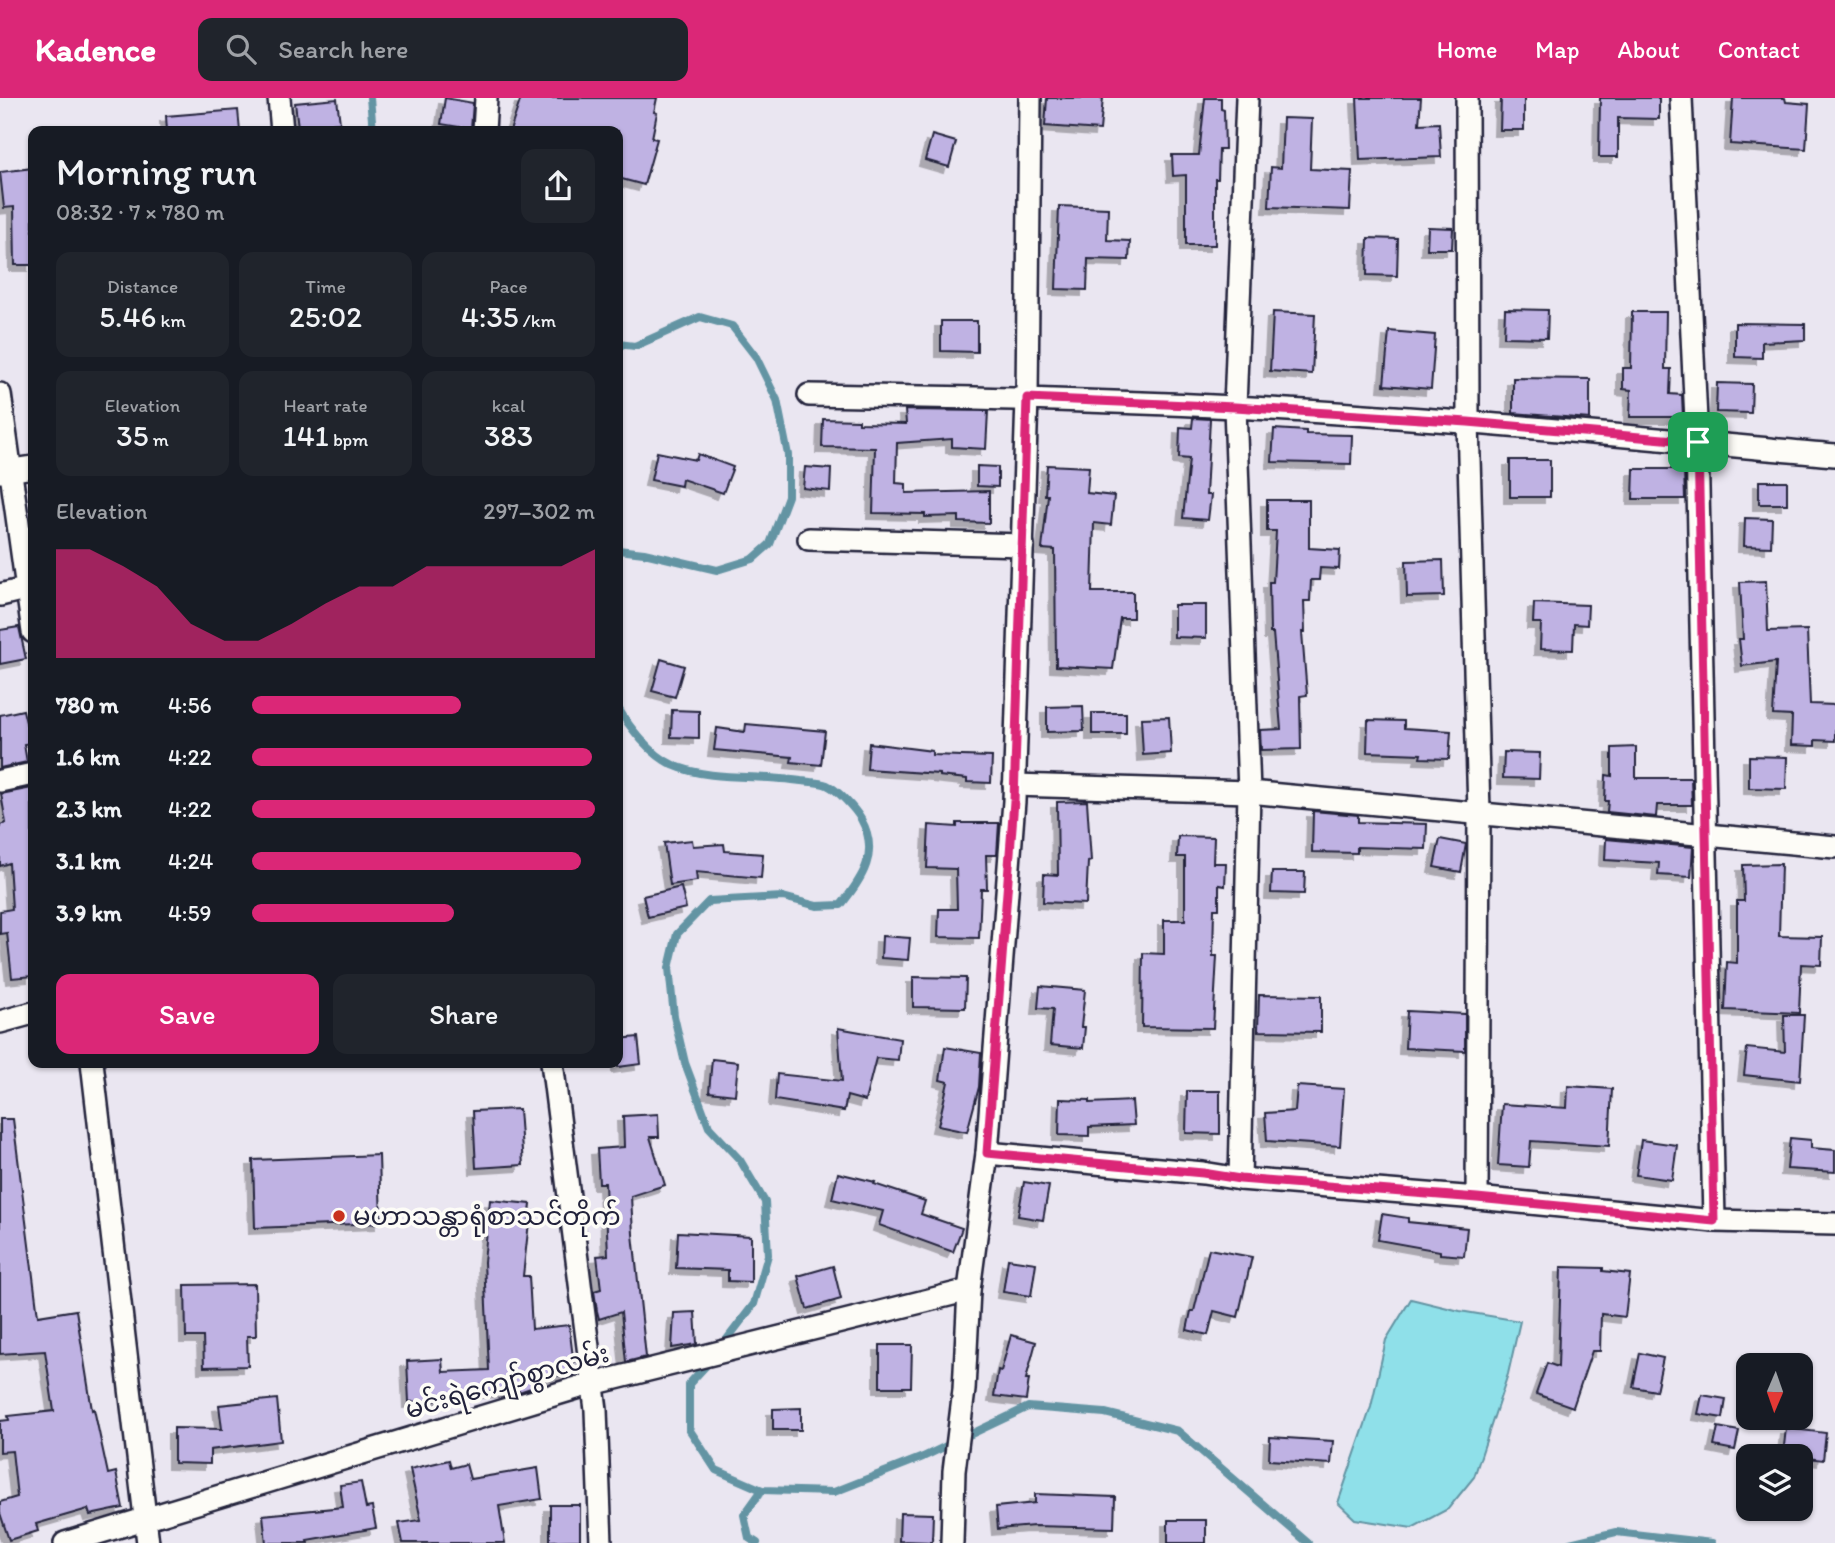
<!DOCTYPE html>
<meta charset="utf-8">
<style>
:root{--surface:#171b24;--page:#20242c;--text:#f1f3f6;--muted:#9ea1a6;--accent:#db2777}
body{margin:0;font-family:Itim,"Noto Sans Myanmar",sans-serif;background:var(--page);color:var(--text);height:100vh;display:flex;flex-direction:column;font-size:26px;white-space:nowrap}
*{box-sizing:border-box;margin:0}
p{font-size:23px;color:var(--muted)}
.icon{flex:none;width:38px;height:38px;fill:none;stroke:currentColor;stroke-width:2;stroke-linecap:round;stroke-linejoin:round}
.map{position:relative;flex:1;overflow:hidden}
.panel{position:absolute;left:28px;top:28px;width:595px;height:942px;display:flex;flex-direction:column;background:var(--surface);border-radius:14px;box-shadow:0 2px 5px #0004}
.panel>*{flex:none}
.needle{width:46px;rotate:182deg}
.controls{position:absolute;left:1736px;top:1255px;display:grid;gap:14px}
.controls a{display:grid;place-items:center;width:77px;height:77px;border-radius:14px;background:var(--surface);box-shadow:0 2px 5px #0004;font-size:35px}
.pin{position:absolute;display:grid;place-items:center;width:60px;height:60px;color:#fff;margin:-30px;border-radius:14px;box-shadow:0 4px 10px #0006}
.round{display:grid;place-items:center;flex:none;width:74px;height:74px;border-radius:14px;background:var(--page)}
.headline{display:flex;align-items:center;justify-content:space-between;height:119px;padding:0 28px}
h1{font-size:38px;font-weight:600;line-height:52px}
.figures{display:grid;grid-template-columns:repeat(3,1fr);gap:10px;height:119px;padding:7px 28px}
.figures div{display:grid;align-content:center;border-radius:14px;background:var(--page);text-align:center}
.figures b{font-size:30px;font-weight:600}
.figures small{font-size:19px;font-weight:400}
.figures p{font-size:19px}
.chart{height:196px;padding:14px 28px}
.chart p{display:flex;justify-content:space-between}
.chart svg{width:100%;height:126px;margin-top:7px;fill:var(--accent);opacity:.7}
.primary-button{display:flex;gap:14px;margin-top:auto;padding:14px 28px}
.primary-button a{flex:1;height:80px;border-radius:14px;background:var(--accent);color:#fff;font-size:28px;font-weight:600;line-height:80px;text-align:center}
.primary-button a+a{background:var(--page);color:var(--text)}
ul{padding:0 28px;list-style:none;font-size:23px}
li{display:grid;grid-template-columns:112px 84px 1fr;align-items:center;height:52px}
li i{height:18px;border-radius:9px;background:var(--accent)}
header{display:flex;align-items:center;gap:42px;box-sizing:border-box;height:98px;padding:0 35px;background:var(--accent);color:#fff}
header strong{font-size:33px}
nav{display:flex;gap:38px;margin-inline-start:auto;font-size:24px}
.search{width:490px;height:63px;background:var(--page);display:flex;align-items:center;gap:18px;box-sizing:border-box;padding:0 24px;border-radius:14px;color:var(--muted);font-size:26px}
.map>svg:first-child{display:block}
</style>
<header>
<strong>Kadence</strong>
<div class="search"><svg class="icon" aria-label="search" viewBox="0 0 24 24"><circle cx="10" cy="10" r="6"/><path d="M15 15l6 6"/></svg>Search here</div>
<nav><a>Home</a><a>Map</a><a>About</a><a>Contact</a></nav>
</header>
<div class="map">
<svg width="1835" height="1445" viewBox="0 0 1835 1445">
<defs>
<filter id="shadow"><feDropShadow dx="-6" dy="6" stdDeviation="0" flood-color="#0004"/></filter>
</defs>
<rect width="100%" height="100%" fill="#eae6f1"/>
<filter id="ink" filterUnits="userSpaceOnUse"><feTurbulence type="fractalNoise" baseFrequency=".0143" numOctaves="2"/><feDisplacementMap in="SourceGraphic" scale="14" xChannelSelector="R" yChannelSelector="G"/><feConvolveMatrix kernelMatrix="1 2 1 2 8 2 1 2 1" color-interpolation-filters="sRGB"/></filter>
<g filter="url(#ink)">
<polygon fill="#8fe0e9" stroke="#6394a3" stroke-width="2" points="1411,1201 1460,1213 1520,1223 1508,1276 1474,1379 1448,1411 1412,1430 1355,1421 1338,1405 1371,1309 1386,1242"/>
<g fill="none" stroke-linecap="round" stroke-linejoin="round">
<g stroke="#6394a3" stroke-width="8">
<polyline points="370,0 373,33"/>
<polyline points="618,246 635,248 700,219 732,228 756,259 777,302 788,357 788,398 770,446 753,461 717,472 644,455 618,452"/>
<path d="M618,610C630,630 651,657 673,667C712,684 759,676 801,683C808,684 820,684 827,687C838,692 855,711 861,721C880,755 863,779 841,807L817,808L783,799L709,803L677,836L669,870L674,918L685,965L709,1029L740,1062L765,1104L768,1157L754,1206L721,1249"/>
<polyline points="711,1262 689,1286 689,1331 716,1372 762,1392 834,1394 923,1359 1028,1309 1105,1315 1178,1333 1308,1445"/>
<polyline points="757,1445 749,1440 744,1417 762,1392"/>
<polyline points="1570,1445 1616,1434 1712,1445"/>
</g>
</g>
<g fill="#bfb2e3" stroke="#22223b" stroke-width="2" filter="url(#shadow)">
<polygon points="445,0 473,5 471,31 441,26"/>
<polygon points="521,0 657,0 654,14 657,15 652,40 657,41 644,87 618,80 618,33 510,33"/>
<polygon points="1047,0 1103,0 1100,32 1045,28"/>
<polygon points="1205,0 1221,0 1221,11 1224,12 1225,51 1219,51 1218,81 1215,81 1215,147 1186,147 1186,77 1173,78 1172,57 1199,57"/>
<polygon points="1357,0 1421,0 1419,26 1439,25 1441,59 1360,62"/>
<polygon points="1501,0 1524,0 1524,32 1500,32"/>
<polygon points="1600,0 1659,0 1659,21 1618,20 1618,59 1599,59"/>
<polygon points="1733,0 1785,0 1786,4 1809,6 1806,51 1730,46"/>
<polygon points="337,1 340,25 298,29 295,5"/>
<polygon points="238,12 240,33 167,33 166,18"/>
<polygon points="1283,20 1312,21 1310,71 1352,73 1350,112 1269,109 1271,69 1281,70"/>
<polygon points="932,37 956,44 949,69 925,62"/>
<polygon points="33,70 33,167 15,167 14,109 4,110 0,74"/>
<polygon points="1059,108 1108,110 1107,142 1130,143 1129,162 1088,161 1087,192 1056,191"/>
<polygon points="1428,129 1453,130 1452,151 1427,151"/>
<polygon points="1368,140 1398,141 1397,178 1367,177"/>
<polygon points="1505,211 1548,212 1547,240 1504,239"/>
<polygon points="1273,214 1315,216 1312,276 1270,273"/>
<polygon points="1632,214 1666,214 1665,271 1671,271 1670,296 1682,297 1683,319 1630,319 1631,292 1623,291 1623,270 1631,270"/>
<polygon points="941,223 977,223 977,254 941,253"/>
<polygon points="1735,225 1805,226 1805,242 1762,244 1762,260 1735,259"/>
<polygon points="1389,233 1435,237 1431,291 1384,287"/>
<polygon points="1513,280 1590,281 1590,321 1513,315"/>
<polygon points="1717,285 1752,286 1751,315 1716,314"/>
<polygon points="905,312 988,313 986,351 952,349 952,341 897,345 896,385 906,386 906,395 989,393 989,425 959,424 959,418 925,419 925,416 873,415 875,350 822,349 823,321 859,322 859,325 906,326"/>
<polygon points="1193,320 1210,321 1206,397 1211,397 1208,422 1183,420 1189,361 1179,360 1180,329 1192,330"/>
<polygon points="1274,331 1306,333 1306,336 1352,337 1351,366 1272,364"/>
<polygon points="657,354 696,362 698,356 733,369 723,395 682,381 681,388 651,382"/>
<rect x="1510" y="362" width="40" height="37"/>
<polygon points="1047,367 1089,369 1087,395 1114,398 1111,427 1094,425 1092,494 1133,494 1133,520 1120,520 1113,571 1056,568 1055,452 1042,451 1048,397 1045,397"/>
<polygon points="977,368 998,369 998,389 977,388"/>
<polygon points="805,369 831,371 830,393 803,390"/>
<polygon points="1634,371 1684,371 1685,401 1633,401"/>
<rect x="1759" y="383" width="28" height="23"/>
<polygon points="1267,402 1309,402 1309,450 1340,452 1339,471 1320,470 1319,482 1311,482 1310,503 1304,503 1305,534 1302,534 1307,597 1300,598 1301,651 1261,652 1260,632 1281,631 1273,535 1270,535 1269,484 1273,484 1276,433 1267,433"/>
<polygon points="1745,420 1772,421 1771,449 1744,448"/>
<polygon points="1443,462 1444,498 1407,499 1406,463"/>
<polygon points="1766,483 1768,533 1807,532 1810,606 1835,607 1835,643 1815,642 1815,648 1791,647 1792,618 1773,617 1776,564 1742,568 1739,541 1743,541 1740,484"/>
<polygon points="1534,505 1588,507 1587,527 1574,526 1573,552 1540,551 1541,525 1533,525"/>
<polygon points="1174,507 1206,507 1206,540 1174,539"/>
<polygon points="19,529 26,561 0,566 0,532"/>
<polygon points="661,561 684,568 675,599 652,593"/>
<polygon points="1083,608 1084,633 1047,634 1047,609"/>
<polygon points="23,612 31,645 24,646 27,664 0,670 0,617"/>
<polygon points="672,612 699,613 699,640 671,639"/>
<rect x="1092" y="615" width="34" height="21"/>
<polygon points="1169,619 1171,655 1143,657 1141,620"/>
<polygon points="1368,622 1404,623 1404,630 1451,633 1449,661 1420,660 1421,656 1367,654"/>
<polygon points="746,626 825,633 821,667 791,664 792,659 714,652 717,630 745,634"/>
<polygon points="869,645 932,653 932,657 992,659 991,685 967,684 967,681 939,678 939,676 867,671"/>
<polygon points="1636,649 1636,680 1691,680 1692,707 1657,707 1656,719 1607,714 1608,703 1605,703 1606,677 1612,678 1612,650"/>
<polygon points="1504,654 1540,655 1539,681 1503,680"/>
<polygon points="1749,658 1787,659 1786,691 1749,690"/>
<polygon points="32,690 33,878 12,880 7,835 0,836 0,813 12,811 9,765 0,768 0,727 6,725 1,696"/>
<polygon points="1087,703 1091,763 1088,764 1086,806 1043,804 1044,776 1058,777 1057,704"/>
<polygon points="1313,713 1358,717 1358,724 1427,726 1426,751 1357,749 1357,755 1312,754"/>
<polygon points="957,725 999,725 997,757 986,757 987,791 981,791 979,840 938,839 939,811 957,811 956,771 927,770 929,727 957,729"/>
<polygon points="1178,738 1214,739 1213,765 1226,765 1225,788 1219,787 1219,811 1214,811 1213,858 1217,858 1213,930 1142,929 1143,855 1164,856 1164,822 1185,822 1185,759 1177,759"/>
<polygon points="1440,741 1466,746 1461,774 1434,769"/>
<polygon points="1606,741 1693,749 1691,779 1658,777 1659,765 1605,762"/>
<polygon points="692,742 693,748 724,746 725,753 763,756 761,780 696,774 697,783 670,787 664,745"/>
<polygon points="1781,766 1779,838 1822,839 1821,867 1801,866 1799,915 1725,912 1727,864 1737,865 1737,803 1744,803 1743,767"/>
<polygon points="1272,774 1305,774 1304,796 1271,795"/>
<polygon points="681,789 686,810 648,819 643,798"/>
<polygon points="882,838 910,840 908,862 881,860"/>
<polygon points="913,879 966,880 965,910 913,909"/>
<polygon points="1040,888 1085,892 1081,929 1085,929 1083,950 1050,947 1053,911 1038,910"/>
<polygon points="1259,897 1321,898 1321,934 1258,933"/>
<polygon points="1407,913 1465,916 1465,953 1405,950"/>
<polygon points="1784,917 1804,917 1800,983 1744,977 1747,950 1785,954"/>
<polygon points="838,930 900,941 898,962 876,960 865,1003 847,998 844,1013 775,1002 777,976 842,983"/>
<polygon points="638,939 641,966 618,969 618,941"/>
<polygon points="945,949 981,955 979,989 967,1034 938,1028 948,984 940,982"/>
<polygon points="712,961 738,964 735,997 709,994"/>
<polygon points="1297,988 1344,991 1340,1048 1267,1043 1265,1015 1295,1013"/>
<polygon points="1568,988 1612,991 1609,1048 1531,1043 1529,1069 1498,1067 1502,1006 1567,1010"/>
<polygon points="1187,993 1220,993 1220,1036 1186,1035"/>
<polygon points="1060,1001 1090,1002 1090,1005 1132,1003 1134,1027 1089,1029 1089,1038 1059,1037"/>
<polygon points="519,1011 523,1067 476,1070 473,1013"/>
<polygon points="658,1016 659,1039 650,1039 665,1087 631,1098 633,1136 646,1259 626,1264 621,1214 599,1221 597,1213 594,1193 601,1191 597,1158 608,1157 605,1085 599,1085 597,1051 624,1049 623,1018"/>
<polygon points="0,1021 13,1021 38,1218 76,1212 92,1312 94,1311 108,1376 116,1374 123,1410 90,1417 88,1411 36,1426 38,1433 9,1442 0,1415 0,1404 17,1399 12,1353 0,1354 0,1323 9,1322 8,1318 54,1313 45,1253 0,1256"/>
<polygon points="1790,1040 1811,1042 1811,1050 1835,1052 1835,1074 1787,1071"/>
<polygon points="1641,1042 1677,1047 1672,1082 1636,1077"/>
<polygon points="379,1057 381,1125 255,1130 253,1062"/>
<polygon points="838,1075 875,1084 874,1086 925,1103 921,1116 962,1130 953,1154 879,1127 883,1113 832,1101"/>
<polygon points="1024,1084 1049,1088 1043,1122 1018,1118"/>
<polygon points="490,1102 531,1106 523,1178 529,1178 532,1231 569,1227 575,1276 533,1280 534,1289 522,1293 444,1295 444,1302 409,1304 407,1263 442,1261 443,1274 489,1272 484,1164"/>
<polygon points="1382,1116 1408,1120 1408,1124 1467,1130 1464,1158 1440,1156 1440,1153 1378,1142"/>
<polygon points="678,1134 751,1138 751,1184 728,1183 728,1172 676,1170"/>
<polygon points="1209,1151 1252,1159 1238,1219 1214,1213 1208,1237 1187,1232 1191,1213 1194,1213"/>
<polygon points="1008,1161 1036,1165 1031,1198 1003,1194"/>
<polygon points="833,1168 841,1201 807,1211 798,1178"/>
<polygon points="1561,1169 1603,1170 1603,1173 1630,1176 1625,1219 1601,1216 1600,1253 1592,1253 1573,1309 1536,1296 1547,1265 1558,1269"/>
<polygon points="255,1186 256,1238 247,1238 248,1268 204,1269 203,1239 186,1239 185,1187"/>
<polygon points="695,1214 697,1246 672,1250 674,1215"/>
<polygon points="1011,1237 1036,1244 1026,1281 1029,1281 1026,1302 994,1298 998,1272 1001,1273"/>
<polygon points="880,1247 912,1247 911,1289 880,1289"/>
<polygon points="1640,1255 1663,1260 1656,1293 1633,1289"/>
<polygon points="1702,1297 1726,1301 1723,1320 1698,1316"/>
<polygon points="277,1301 281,1343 210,1352 210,1366 174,1365 174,1330 222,1331 219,1307"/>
<polygon points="801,1310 801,1332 773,1332 773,1311"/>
<polygon points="1718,1329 1739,1333 1735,1352 1714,1348"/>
<polygon points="1786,1330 1826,1335 1823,1362 1783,1357"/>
<polygon points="1270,1339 1333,1343 1331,1366 1269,1362"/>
<polygon points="449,1362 451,1370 466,1366 470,1381 538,1370 542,1401 499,1408 505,1445 403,1445 399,1425 421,1422 410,1371"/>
<polygon points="361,1384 366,1410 372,1409 376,1430 307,1442 308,1445 266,1445 263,1417 343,1409 340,1387"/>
<polygon points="1035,1396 1115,1399 1114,1430 1034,1428 998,1431 996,1409 1035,1405"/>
<polygon points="550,1407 580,1407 580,1442 550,1443"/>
<polygon points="900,1415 933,1416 932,1444 899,1443"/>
<rect x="1168" y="1422" width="38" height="23"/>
</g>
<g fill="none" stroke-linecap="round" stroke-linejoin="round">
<defs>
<g id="minor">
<polyline points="279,0 282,33"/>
<polyline points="1467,0 1468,324 1479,714 1477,1100"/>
<polyline points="1681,0 1697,344 1714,1123"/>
<polyline points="484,33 486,0"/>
<polyline points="0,296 33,534"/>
<path d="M809,297C951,299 1092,302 1233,309C1434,319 1635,339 1835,357"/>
<polyline points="0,374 33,369"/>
<polyline points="809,441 1023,447"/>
<polyline points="0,497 33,489"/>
<polyline points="0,683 33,676"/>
<polyline points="1014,687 1249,694 1835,749"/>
<polyline points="0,924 33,915"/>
<polyline points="92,964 148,1445"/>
<polyline points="552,964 596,1312 601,1445"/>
<polyline points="987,1055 1203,1075 1240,1081 1477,1100 1714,1123 1835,1126"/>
<polyline points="1240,1081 1249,694 1235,309 1247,0"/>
<polyline points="65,1445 580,1289 969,1192"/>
<polyline points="952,1445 954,1373 964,1292 969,1192 987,1055 1014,703 1027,300 1030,0"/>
</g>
</defs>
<use href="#minor" stroke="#22223b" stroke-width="26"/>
<use href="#minor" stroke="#fdfcf7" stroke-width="21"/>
</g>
</g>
<g fill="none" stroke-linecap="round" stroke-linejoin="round" filter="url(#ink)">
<defs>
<polygon id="route" points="1027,300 1235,309 1468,324 1698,344 1714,1123 1477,1100 1240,1081 1203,1075 987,1055 1014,703"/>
</defs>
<use href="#route" stroke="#fff" stroke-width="14"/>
<use href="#route" stroke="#db2777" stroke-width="9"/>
</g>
<circle fill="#c8321e" stroke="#fdfcf7" stroke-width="2.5" cx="339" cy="1118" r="7"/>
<g text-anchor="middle" stroke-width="7" stroke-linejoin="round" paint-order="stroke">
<g font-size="26" fill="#22223b" stroke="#fdfcf7" text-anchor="start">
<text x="353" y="1127">မဟာသန္တာရုံစာသင်တိုက်</text>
</g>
<g font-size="26" fill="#22223b" stroke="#fdfcf7">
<text transform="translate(507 1283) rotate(-16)" y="9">မင်းရဲကျော်စွာလမ်း</text>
</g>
</g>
</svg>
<div class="controls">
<a><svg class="needle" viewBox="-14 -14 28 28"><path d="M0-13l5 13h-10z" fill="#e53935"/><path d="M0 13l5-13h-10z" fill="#9ea1a6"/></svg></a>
<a><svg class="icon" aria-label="layers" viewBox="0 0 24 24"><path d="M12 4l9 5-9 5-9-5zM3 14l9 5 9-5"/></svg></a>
</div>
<div class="pin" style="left:1698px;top:344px;background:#1e9e55"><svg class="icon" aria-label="arrive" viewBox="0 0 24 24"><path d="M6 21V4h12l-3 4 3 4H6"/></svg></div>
<section class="panel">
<div class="headline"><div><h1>Morning run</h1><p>08:32 · 7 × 780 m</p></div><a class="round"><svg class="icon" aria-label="share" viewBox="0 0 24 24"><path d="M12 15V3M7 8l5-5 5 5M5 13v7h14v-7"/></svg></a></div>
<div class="figures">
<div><p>Distance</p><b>5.46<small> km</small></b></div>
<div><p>Time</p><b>25:02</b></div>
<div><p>Pace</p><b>4:35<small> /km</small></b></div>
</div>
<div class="figures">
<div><p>Elevation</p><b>35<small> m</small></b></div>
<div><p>Heart rate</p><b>141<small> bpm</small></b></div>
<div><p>kcal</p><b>383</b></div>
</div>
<div class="chart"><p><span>Elevation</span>297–302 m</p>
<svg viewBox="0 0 160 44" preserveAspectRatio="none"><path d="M0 44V6L10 6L20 12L30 19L40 32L50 38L60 38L70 32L80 25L90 19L100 19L110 12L120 12L130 12L140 12L150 12L160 6V44z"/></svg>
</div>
<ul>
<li><b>780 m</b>4:56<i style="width:61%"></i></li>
<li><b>1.6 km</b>4:22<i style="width:99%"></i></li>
<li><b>2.3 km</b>4:22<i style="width:100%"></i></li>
<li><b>3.1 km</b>4:24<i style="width:96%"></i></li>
<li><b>3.9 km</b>4:59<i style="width:59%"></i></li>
</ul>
<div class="primary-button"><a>Save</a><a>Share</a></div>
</section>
</div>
